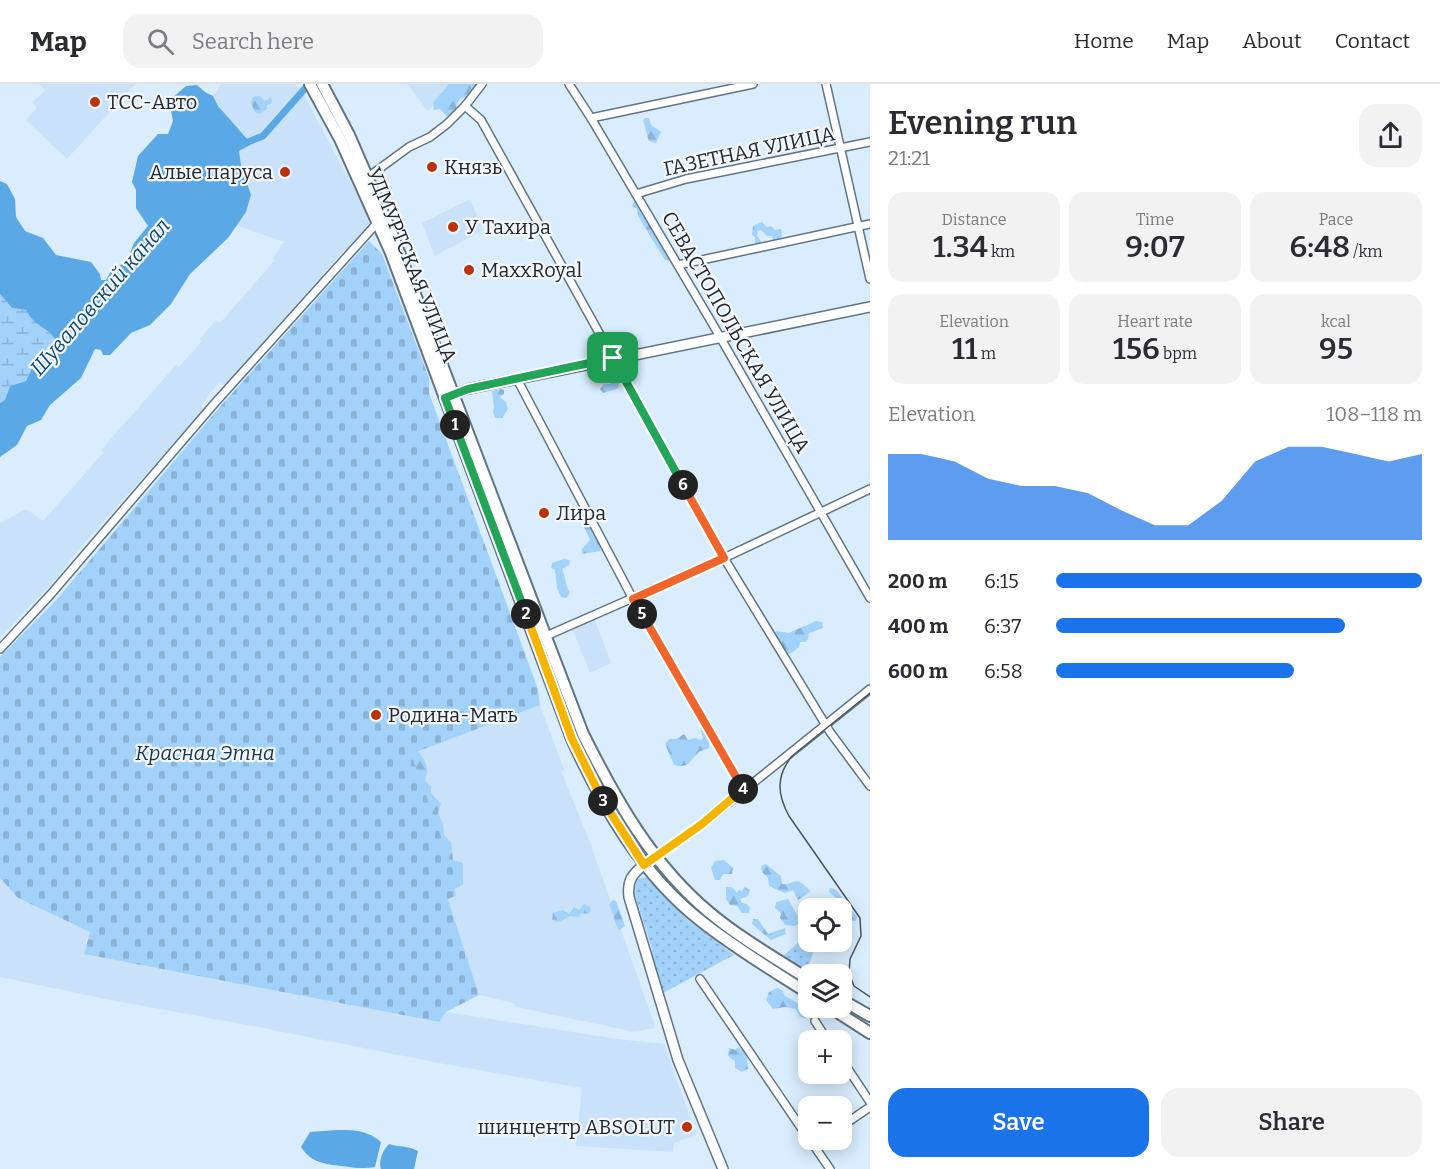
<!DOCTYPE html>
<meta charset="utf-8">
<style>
:root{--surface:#fff;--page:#f2f2f3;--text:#2b2b33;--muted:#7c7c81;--line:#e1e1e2;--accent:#1a73e8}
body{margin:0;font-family:Bitter,serif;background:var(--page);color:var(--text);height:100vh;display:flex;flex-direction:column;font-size:22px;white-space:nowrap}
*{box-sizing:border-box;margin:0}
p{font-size:20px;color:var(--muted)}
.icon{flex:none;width:33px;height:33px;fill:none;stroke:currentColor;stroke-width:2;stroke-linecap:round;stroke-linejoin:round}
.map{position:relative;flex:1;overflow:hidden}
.drawer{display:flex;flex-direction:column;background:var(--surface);width:570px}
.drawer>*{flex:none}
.controls{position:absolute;left:798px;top:814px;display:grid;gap:12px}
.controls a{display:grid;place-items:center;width:54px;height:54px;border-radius:12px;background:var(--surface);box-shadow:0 3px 15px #0003;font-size:30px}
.pin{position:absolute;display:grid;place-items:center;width:51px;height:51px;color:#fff;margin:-26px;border-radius:12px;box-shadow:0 3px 9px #0006}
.km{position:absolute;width:30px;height:30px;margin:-15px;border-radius:50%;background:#222;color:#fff;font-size:16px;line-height:30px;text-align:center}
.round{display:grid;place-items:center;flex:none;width:63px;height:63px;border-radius:18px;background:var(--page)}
.head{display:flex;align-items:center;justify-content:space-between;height:102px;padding:0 18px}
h1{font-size:33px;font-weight:600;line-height:45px}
.stats{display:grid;grid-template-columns:repeat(3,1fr);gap:9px;height:102px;padding:6px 18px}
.stats div{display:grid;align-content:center;border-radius:15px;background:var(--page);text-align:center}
.stats b{font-size:30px;font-weight:600}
.stats small{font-size:16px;font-weight:400}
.stats p{font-size:16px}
.chart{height:168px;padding:12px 18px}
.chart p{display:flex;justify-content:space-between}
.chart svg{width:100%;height:108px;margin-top:6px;fill:var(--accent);opacity:.7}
.primary-button{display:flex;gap:12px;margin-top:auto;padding:12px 18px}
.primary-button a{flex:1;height:69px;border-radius:18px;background:var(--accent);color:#fff;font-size:24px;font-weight:600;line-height:69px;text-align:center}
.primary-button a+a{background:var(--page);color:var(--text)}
ul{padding:0 18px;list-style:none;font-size:20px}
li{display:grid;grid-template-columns:96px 72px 1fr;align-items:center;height:45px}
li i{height:15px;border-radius:8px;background:var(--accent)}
header{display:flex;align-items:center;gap:36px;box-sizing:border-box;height:84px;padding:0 30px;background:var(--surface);border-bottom:2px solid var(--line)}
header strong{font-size:28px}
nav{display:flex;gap:33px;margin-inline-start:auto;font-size:21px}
.search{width:420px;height:54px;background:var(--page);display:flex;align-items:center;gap:15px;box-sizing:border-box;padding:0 21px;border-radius:18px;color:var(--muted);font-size:22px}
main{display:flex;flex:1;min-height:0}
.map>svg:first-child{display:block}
</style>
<header>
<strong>Map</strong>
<div class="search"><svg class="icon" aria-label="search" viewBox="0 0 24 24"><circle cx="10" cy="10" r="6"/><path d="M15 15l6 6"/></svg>Search here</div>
<nav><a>Home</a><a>Map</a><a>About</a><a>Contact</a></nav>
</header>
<main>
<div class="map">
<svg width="870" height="1085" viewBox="0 0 870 1085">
<defs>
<pattern id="grass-dots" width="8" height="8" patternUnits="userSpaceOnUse" patternTransform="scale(1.5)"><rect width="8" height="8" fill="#a2d1fa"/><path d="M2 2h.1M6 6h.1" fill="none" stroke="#8bb3d7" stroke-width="1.8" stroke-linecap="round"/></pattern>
<pattern id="forest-firs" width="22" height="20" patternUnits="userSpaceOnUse" patternTransform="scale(1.5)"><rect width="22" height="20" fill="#a2d1fa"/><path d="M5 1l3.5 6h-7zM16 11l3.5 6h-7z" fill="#8bb3d7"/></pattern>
<pattern id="wetland-marsh" width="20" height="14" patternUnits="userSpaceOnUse" patternTransform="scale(1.5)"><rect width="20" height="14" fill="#a2d1fa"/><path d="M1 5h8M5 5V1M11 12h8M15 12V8" fill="none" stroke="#8bb3d7"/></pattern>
<pattern id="cemetery-stones" width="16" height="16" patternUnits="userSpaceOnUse" patternTransform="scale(1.5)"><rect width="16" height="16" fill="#a2d1fa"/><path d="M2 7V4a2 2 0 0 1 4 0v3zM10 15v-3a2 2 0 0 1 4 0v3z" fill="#8bb3d7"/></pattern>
</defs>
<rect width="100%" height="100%" fill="#d9edfe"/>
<g fill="#c9e2f9">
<polygon points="39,0 135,0 67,75 26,36 37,24 33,18 45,6"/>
<polygon points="221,0 296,0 305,13 369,133 369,142 349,167 345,165 225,302 220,298 209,310 202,323 204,325 73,472 55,496 0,553 0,439 26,425 43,437 103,369 101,366 176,281 179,283 202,257 200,255 216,236 220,239 275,176 273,174 284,158 236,141 246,128 251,111 241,81 239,67 249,56 218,22 213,12"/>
<polygon points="407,0 451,0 428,27"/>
<polygon points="470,115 483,146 435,172 422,139"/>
<polygon points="594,534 611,579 590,589 572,544"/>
<polygon points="540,621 564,686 561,687 589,756 654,939 654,944 635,948 516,923 513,919 479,911 448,814 454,805 459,803 411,670"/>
<polygon points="0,794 18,814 90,848 86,856 85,870 438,938 446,928 617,955 664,960 696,1051 674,1059 673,1068 576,1062 582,1004 444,980 258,943 111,916 0,893"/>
</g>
<g fill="url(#grass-dots)">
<polygon points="643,793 647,794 689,837 734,871 661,910 654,884 652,865 635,811 636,797"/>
<polygon points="800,857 809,859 813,869 807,886 785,875 784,871"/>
</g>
<g fill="url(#forest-firs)">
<polygon points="449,0 476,0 466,13 461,14 457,20 455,29 447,32 440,25 434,26 433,19"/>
<polygon points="260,12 265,17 271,13 272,16 271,20 267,21 267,25 260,30 255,28 251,19 253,13"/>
<path d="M645,34H649L651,41L661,48L656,59L649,57C646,50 646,43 643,37Z"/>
<polygon points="634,117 639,119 638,124 642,126 671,174 670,177 665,176 638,132 637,125 632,122"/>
<polygon points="762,138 767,143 771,142 775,146 781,145 782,152 780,156 773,156 772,152 767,152 761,146 758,147 757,152 761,157 759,159 755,160 755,153 752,151 753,142"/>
<polygon points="605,280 607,283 612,282 614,288 620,288 621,291 617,295 619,301 617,305 603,309 600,305 604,300 610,300 607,286 598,288 597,285"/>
<polygon points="500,305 504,306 504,310 500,313 506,318 508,325 502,334 495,334 493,328 494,323 492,307"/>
<polygon points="587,441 590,441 593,451 598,452 601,467 582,470 582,465 590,456 584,443"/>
<path d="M564,475L570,476L569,481L562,485C566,494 565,501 570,509L566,514L561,513L557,504L555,486L551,484L552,479Z"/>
<path d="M816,537L822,538L823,544L809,549L808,555L805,558H800L799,563L790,570L777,564L773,550L777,547L789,549C798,544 807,542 816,537Z"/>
<path d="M708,642L714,645L715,652L709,657V664C706,666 702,666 699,668C690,676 689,685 674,681L665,660L669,655H676L684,650L688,656L695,654L701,656L703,654L701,646Z"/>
<path d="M398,659H408C422,672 431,677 425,697L431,702V709L441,720L438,729L443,740L444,751L451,758L453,776L463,779V801L452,804Z"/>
<polygon points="724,776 733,784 732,790 723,790 720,796 715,796 711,784 715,777"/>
<path d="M766,780L781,792L782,800C789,802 794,795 800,798C804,800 807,805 811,807L798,816L793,806L785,809L769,802L768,794L762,788L761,782Z"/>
<polygon points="726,803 732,803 737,809 739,806 742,807 745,803 750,806 748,812 740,815 742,819 747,820 750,824 749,829 742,829 737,822 730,821 726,815"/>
<polygon points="830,804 835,805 842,813 842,819 847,820 857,833 856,837 851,837 849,841 843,841 844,846 842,848 842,825 834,817 835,813 829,808"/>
<polygon points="788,815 799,834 799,839 795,842 785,841 780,834 781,829 775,824 776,818"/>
<path d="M613,816L616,817L625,842L619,846C614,837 613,829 609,820Z"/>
<polygon points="584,820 591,824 589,830 581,829 579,833 571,832 558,838 552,836 553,829 563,826 569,830 574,823 579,826"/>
<polygon points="753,835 758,835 768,850 785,844 786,850 771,856 752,840"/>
<polygon points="777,904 782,906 785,912 801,921 801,925 808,929 806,934 800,933 796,925 785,923 773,925 766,916 769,908"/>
<polygon points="738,963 746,969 748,985 742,988 735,984 735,977 728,972 729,964 736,966"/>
</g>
<path fill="url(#wetland-marsh)" d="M0,210L12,224L26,226C34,242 48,243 58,258L52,276L33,282L26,297L10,302L5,316L0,319Z"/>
<polygon fill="url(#cemetery-stones)" points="369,157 382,170 429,294 429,309 538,605 540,621 411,670 459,803 454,805 456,812 448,815 479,911 446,928 439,938 84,870 90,848 18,814 0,794 0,573 58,514 219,324"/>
<g fill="#5ba8e7">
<path d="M197,1L205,8L213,12L218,22L249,57L250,61L239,67L241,81L251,111L246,128L228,154L190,190L171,220L150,241L131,249L110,271H103L101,266L95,265L81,294L50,321L41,336L27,342L17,361L0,373V319L5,316L10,302L26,297L33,282L52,276L50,265L57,258C47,241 35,244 26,226L12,224L0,210V97L7,100L15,115L16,133L25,147L43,154L56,171L91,178L100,190L101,196H106L111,187L127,177L134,159L148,142L136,124V106L132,98L138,72L158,50H168L173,37L169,17L186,2Z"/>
<path d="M337,1046C355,1046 367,1046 381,1058L375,1083C362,1085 355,1084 342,1082C325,1080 311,1079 301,1063L310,1048Z"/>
<path d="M389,1060C399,1063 410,1062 418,1067L414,1085H381C378,1077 383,1066 389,1060Z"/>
</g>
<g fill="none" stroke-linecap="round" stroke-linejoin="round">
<polyline stroke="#5ba8e7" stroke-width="7" points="243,60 263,52 309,0"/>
<defs>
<g id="street">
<polyline points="569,0 591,34 712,239 870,514"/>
<polyline points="826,0 870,195"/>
<polyline points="465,22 481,36 724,474 830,648 870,702"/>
<polyline points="591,34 753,0"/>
<polyline points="368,93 409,63 430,53 447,40 465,22 482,0"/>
<polyline points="636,110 686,95 870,58"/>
<polyline points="678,181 870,140"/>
<polyline points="517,295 633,515 744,705"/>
<polyline points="546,552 724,474 870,405"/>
<polyline points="0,565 51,510 214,320 378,138"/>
<polyline points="655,773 702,740 870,605"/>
<polyline points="700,895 808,1054"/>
<polyline points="815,937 828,957"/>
<polyline points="842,976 870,1018"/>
<polyline points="842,1042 870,1023"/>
<polyline points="810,1056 830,1085"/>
<polyline points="814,1061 821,1056"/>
</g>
<g id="secondary">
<polyline points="447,313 468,305 870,223"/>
<path d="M644,781C632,790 627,797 629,813L678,976L723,1085"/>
</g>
<g id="primary">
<path d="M310,0L340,55L391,169L572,655C603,723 641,790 701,837C735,864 772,886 808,909"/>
<path d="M322,0L349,51L392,150L583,650C616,716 652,781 710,829C740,854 775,874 808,895"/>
<polyline points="842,916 870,932"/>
<polyline points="831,924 870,949"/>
</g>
</defs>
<use href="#street" stroke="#627483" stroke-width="10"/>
<use href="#secondary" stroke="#627483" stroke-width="12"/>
<use href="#primary" stroke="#627483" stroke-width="14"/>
<use href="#street" stroke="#fff" stroke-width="7"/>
<use href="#secondary" stroke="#fff" stroke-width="9"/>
<use href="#primary" stroke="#fff" stroke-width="10"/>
<path stroke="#4b555e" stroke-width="1.5" d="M870,609L792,672C776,692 777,710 789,732L860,834L861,852L850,875L849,889L854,902L870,913"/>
</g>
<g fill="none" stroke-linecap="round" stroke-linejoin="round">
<defs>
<polyline id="split-1" points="455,341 445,314 468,305 613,274"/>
<polyline id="split-2" points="455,341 526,530"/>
<polyline id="split-3" points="526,530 572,655 603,717"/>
<polyline id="split-4" points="603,717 644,781 702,740 743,705"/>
<polyline id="split-5" points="642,530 743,705"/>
<polyline id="split-6" points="642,530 633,515 724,474 683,401"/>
<polyline id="split-7" points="613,274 683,401"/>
</defs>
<use href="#split-1" stroke="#fff" stroke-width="12"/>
<use href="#split-2" stroke="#fff" stroke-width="12"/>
<use href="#split-3" stroke="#fff" stroke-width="12"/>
<use href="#split-4" stroke="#fff" stroke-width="12"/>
<use href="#split-5" stroke="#fff" stroke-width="12"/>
<use href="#split-6" stroke="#fff" stroke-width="12"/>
<use href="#split-7" stroke="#fff" stroke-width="12"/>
<use href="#split-1" stroke="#22a559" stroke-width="8"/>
<use href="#split-2" stroke="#22a559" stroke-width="8"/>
<use href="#split-3" stroke="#f5b400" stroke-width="8"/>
<use href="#split-4" stroke="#f5b400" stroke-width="8"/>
<use href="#split-5" stroke="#f0652b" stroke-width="8"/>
<use href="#split-6" stroke="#f0652b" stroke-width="8"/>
<use href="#split-7" stroke="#22a559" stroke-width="8"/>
</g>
<g fill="#bb3204" stroke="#f4f7fb" stroke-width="2">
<circle cx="95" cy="18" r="6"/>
<circle cx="432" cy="83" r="6"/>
<circle cx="285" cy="88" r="6"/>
<circle cx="453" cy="143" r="6"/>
<circle cx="469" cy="186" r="6"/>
<circle cx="544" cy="429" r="6"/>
<circle cx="376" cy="631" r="6"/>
<circle cx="687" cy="1043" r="6"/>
</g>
<g text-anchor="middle" stroke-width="4.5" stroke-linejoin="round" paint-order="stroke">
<g font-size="20" fill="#222930" stroke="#f4f7fb" text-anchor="start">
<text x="107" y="25">ТСС-Авто</text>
<text x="444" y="90">Князь</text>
<text x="273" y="95" text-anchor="end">Алые паруса</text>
<text x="465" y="150">У Тахира</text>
<text x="481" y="193">MaxxRoyal</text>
<text x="556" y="436">Лира</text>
<text x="388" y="638">Родина-Мать</text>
<text x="675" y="1050" text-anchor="end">шинцентр ABSOLUT</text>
</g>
<g font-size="20" fill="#222930" stroke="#f4f7fb">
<text transform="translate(749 67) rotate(-12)" y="7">ГАЗЕТНАЯ УЛИЦА</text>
<text transform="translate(412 181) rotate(68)" y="7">УДМУРТСКАЯ УЛИЦА</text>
<text transform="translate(736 248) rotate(60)" y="7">СЕВАСТОПОЛЬСКАЯ УЛИЦА</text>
</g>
<g font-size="20" font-style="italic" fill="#163751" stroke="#f4f7fb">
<text x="205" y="676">Красная Этна</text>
</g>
<g font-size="21" font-style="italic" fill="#0b4770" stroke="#f4f7fb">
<text transform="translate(100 213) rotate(-49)" y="7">Шуваловский канал</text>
</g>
</g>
</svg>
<div class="controls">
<a><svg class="icon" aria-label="locate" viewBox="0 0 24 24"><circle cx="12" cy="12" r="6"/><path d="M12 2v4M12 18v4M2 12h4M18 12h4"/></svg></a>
<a><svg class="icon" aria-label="layers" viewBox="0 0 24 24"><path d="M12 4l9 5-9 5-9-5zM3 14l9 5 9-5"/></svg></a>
<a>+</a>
<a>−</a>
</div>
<div class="pin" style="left:613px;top:274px;background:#1e9e55"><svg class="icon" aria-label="arrive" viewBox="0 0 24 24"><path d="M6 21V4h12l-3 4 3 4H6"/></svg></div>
<b class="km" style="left:455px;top:341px">1</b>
<b class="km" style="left:526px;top:530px">2</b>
<b class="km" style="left:603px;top:717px">3</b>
<b class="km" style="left:743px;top:705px">4</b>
<b class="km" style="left:642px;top:530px">5</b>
<b class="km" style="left:683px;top:401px">6</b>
</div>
<section class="drawer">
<div class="head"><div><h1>Evening run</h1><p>21:21</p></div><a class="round"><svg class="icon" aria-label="share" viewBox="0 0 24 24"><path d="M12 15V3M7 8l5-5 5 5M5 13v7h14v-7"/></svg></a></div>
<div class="stats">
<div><p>Distance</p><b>1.34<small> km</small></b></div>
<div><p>Time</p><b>9:07</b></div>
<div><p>Pace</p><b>6:48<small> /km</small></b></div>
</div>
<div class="stats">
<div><p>Elevation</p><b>11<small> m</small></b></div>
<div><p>Heart rate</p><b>156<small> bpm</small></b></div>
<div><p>kcal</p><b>95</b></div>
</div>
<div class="chart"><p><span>Elevation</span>108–118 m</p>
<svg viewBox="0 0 160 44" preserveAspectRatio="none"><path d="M0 44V9L10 9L20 12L30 19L40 22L50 22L60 25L70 32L80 38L90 38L100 28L110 12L120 6L130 6L140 9L150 12L160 9V44z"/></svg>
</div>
<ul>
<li><b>200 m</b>6:15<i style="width:100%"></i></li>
<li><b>400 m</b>6:37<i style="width:79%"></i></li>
<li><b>600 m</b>6:58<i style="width:65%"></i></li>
</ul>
<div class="primary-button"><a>Save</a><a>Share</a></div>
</section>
</main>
